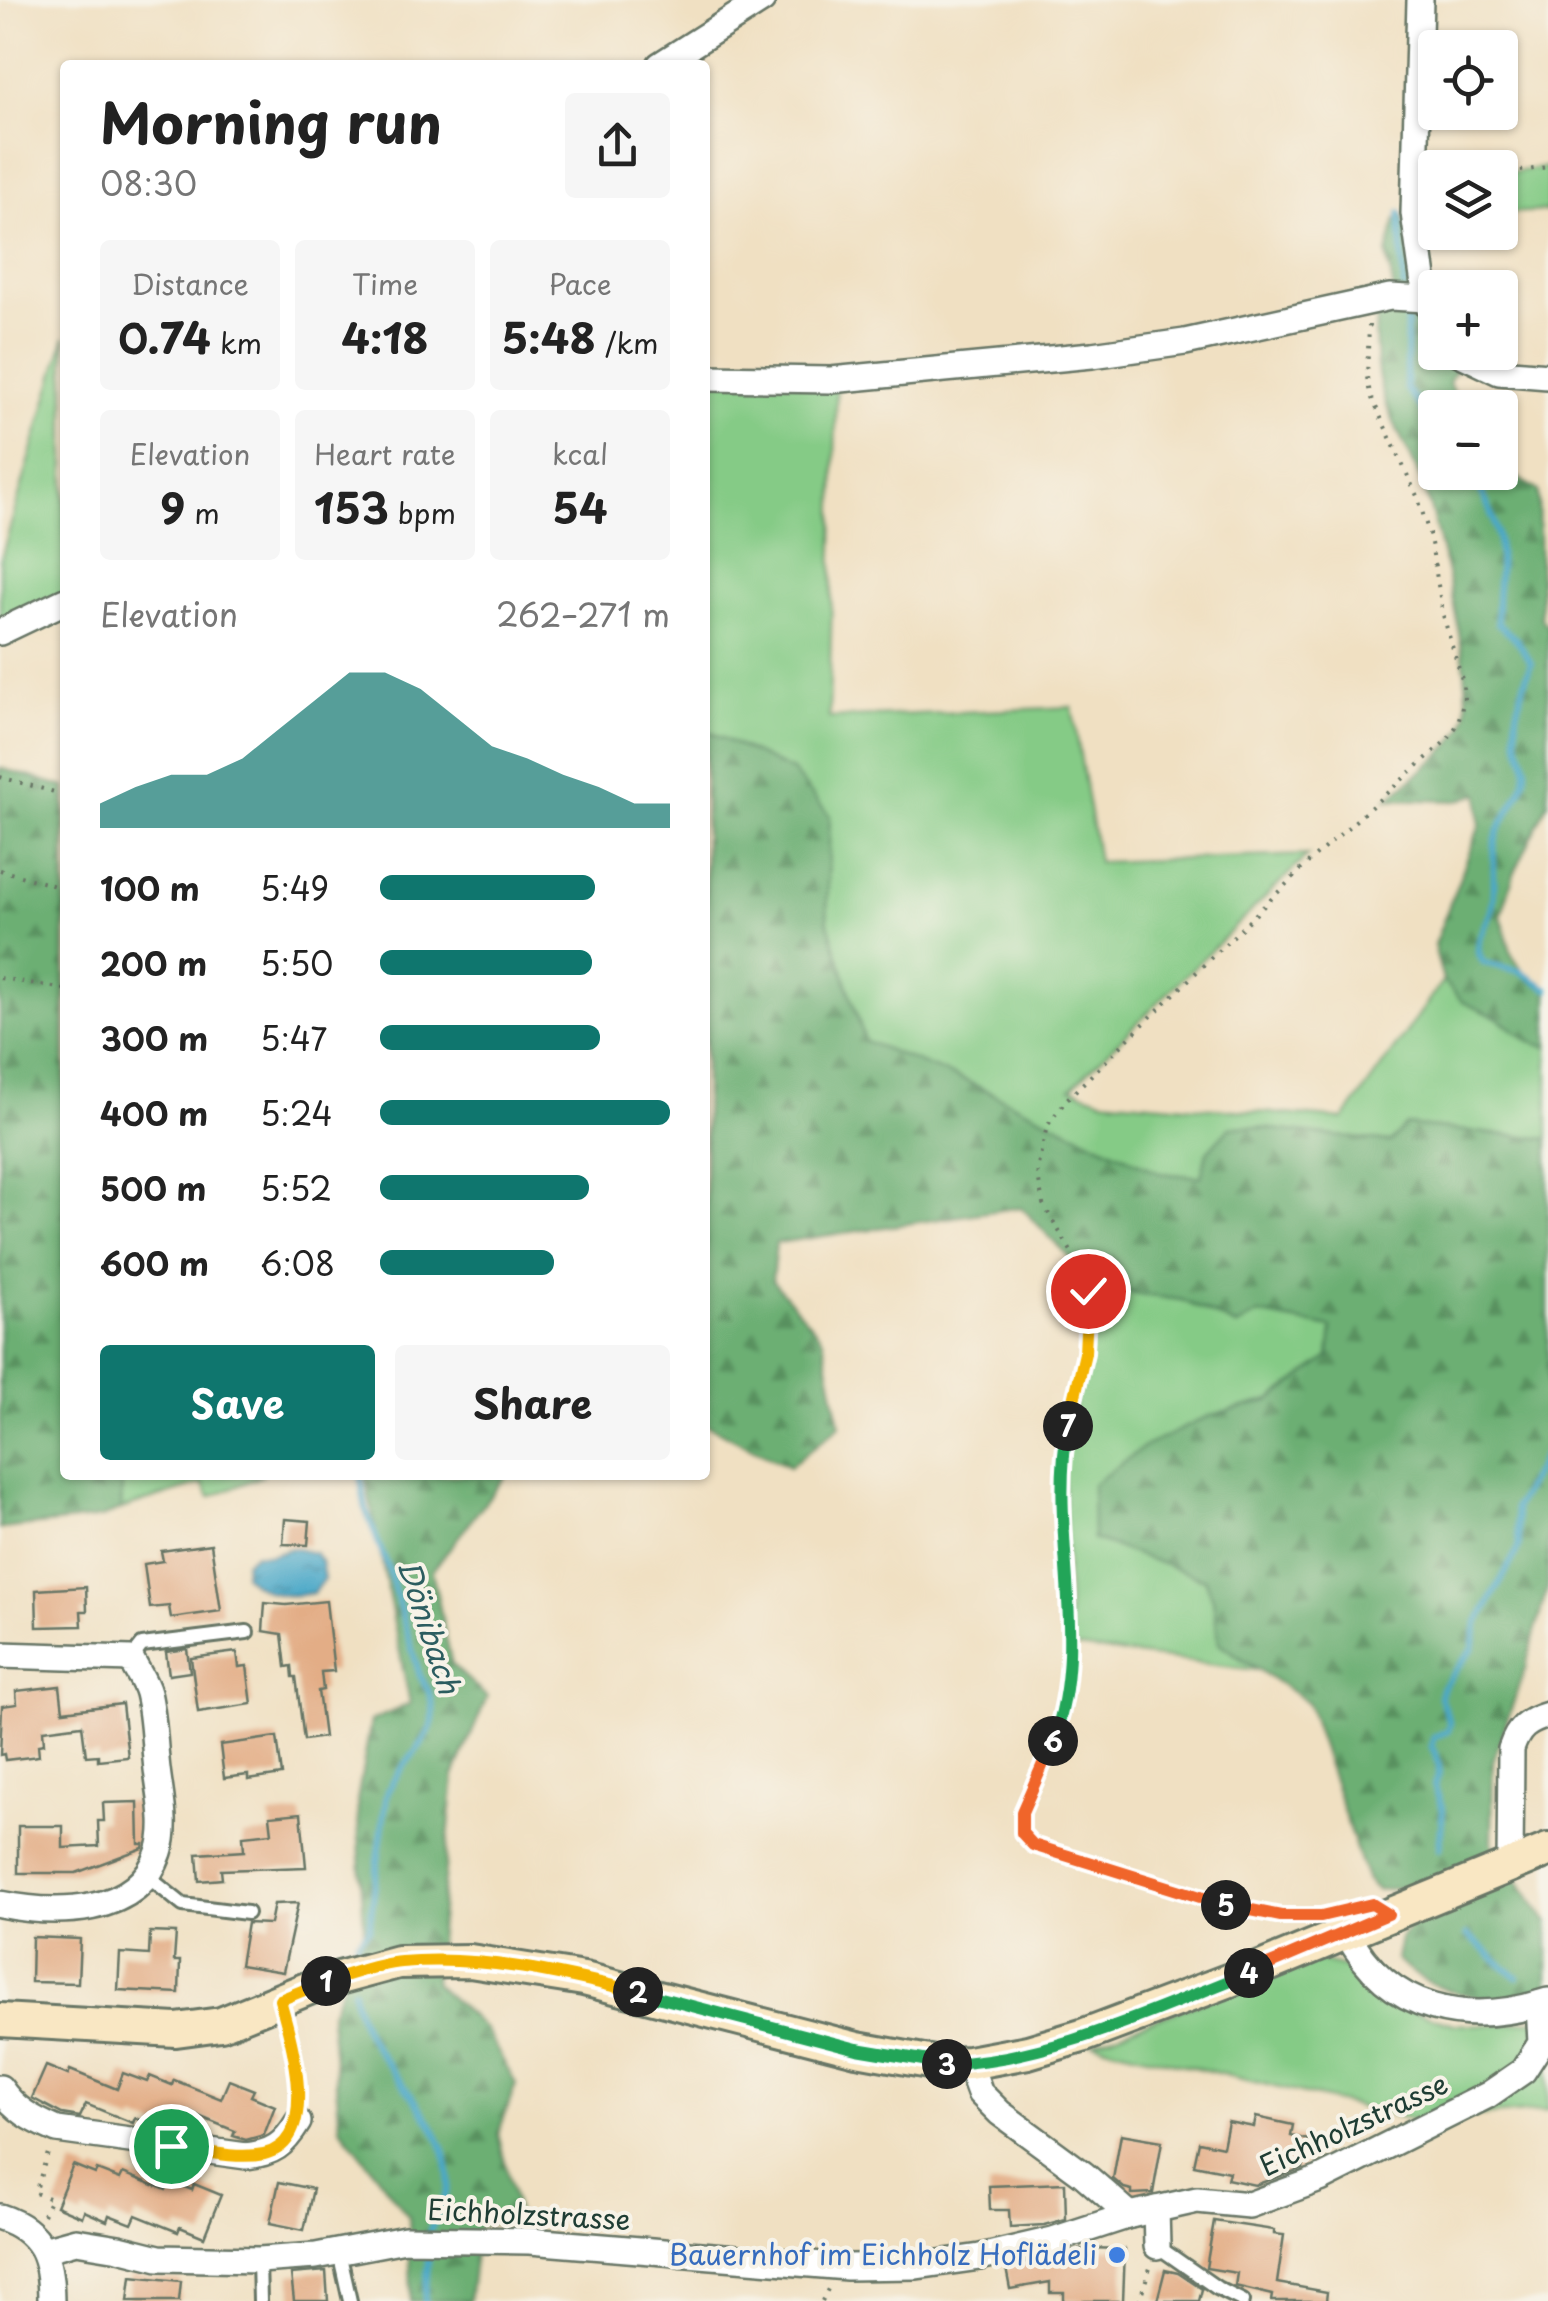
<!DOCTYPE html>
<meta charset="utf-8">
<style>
:root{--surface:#fff;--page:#f6f6f6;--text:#222;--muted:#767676;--accent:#0f766e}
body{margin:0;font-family:"Playpen Sans",sans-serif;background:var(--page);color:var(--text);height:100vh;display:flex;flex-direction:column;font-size:38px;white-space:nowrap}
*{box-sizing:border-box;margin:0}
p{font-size:32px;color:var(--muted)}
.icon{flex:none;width:55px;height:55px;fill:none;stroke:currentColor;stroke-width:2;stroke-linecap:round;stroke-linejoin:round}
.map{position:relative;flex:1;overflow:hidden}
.sheet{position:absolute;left:60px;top:60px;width:650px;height:1420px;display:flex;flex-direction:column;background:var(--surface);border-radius:10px;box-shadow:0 2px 8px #0004}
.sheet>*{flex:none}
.controls{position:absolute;left:1418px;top:30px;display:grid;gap:20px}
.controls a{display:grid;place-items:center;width:100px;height:100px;border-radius:10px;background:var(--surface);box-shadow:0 2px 8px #0004;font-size:50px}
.pin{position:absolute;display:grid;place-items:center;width:85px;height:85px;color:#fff;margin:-42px;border:5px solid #fff;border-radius:50%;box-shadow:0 2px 10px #0007}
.km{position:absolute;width:50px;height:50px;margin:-25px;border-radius:50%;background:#222;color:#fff;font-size:28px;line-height:50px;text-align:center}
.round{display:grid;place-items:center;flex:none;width:105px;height:105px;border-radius:10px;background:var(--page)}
.headline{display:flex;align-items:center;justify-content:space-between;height:170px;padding:0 40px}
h1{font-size:55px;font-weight:700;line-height:75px}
.stats{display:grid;grid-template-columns:repeat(3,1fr);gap:15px;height:170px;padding:10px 40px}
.stats div{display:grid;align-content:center;border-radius:10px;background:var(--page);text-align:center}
.stats b{font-size:42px;font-weight:700}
.stats small{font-size:28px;font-weight:400}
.stats p{font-size:28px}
.chart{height:280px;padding:20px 40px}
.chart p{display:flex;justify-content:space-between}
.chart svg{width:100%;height:180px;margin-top:10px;fill:var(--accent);opacity:.7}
.primary-button{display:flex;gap:20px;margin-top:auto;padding:20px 40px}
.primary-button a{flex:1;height:115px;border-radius:10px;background:var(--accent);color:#fff;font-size:40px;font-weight:700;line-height:115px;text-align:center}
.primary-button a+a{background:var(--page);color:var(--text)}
ul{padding:0 40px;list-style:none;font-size:32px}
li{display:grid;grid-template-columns:160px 120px 1fr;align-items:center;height:75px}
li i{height:25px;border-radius:12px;background:var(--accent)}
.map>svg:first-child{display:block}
</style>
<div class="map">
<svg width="1548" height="2301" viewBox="0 0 1548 2301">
<defs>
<pattern id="forest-firs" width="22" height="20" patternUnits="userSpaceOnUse" patternTransform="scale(2.5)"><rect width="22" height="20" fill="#6caf73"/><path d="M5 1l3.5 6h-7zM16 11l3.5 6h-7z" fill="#58905f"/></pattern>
<pattern id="water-ripples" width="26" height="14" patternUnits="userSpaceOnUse" patternTransform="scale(2.5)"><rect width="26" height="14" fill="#4aa7c8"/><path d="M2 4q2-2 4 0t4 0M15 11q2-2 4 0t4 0" fill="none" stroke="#3d89a3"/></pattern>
</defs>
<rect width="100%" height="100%" fill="#f7f3e8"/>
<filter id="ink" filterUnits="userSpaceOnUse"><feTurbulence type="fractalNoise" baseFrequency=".01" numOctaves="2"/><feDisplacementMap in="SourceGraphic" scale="20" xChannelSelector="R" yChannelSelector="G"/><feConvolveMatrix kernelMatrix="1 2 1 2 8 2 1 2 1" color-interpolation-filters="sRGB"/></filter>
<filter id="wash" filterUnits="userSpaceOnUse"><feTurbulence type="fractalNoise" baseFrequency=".0048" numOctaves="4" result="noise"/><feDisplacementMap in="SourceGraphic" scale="40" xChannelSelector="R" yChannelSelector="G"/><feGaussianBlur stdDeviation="2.25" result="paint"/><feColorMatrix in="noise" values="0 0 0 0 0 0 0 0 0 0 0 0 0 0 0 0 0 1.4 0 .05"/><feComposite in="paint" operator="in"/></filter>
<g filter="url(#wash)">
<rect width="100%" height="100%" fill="#f0e0c2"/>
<g fill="#85cb86" stroke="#52845d" stroke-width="2.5">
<polygon points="1548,167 1548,211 1500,213 1500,174"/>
<polygon points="65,337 65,596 0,622 0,562"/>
<path d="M705,369L837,371L829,718L1072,707L1098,862L1308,855L1071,1088L1102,1099L1344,1119L1443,981C1465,1004 1472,1002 1498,1017C1516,1028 1527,1041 1548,1047V1139L1407,1125L1391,1142L1253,1127H1230L1207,1152L1201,1177L1160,1173L964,1080L865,1041L827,920L829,816L792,771L705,730Z"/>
<polygon points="1084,1273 1135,1294 1182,1300 1237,1326 1258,1314 1333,1328 1329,1357 1271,1400 1207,1417 1093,1539 1205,1579 1213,1598 1219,1643 1257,1670 1069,1647 1063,1460 1089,1328"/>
<polygon points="122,1475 264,1475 210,1497 203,1483 121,1509"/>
<polygon points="1312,1959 1344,1967 1412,2011 1454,2024 1499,2025 1548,2018 1548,2110 1417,2121 1093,2043"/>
</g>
<g fill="url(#forest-firs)" stroke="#467654" stroke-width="2.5">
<path d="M1403,215L1435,334V352L1448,353L1459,364L1449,382L1459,407L1435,408V472H1500V466L1538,491L1541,618L1548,628V802L1514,874L1501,916L1512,955L1530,981L1548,990V1047L1530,1042L1498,1018L1463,1002L1443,981L1434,945L1480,825L1479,793L1457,801L1388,799C1408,781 1455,748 1464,724C1478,690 1436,516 1420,478C1401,432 1376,401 1376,349C1375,336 1374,324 1379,312L1396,304L1387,254L1396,219Z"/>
<path d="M705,730L792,771L830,816L827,920L865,1041L964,1080L1160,1173L1201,1177L1207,1152L1230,1127H1253L1390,1142L1406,1125L1548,1139V1585L1525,1669L1493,1761L1492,1844L1548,1923V2008L1543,2003C1484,1997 1443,2001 1396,1960L1400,1938L1415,1922L1401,1888L1377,1890L1366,1879L1307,1702L1219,1643L1213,1599L1205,1579L1093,1539L1092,1485L1144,1447L1207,1417L1271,1400L1329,1357L1332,1328L1259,1314L1237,1326L1182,1300L1135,1294L1084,1273L1021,1207L776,1243L772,1280L823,1339L840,1426L789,1467L705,1424Z"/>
<polygon points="0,768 65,787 65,1475 122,1475 121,1509 102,1518 0,1529"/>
<polygon points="365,1475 506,1475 432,1571 452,1665 487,1697 454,1776 434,1983 485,2029 516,2084 498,2134 518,2217 478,2227 469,2301 411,2301 409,2217 340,2127 330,2015 364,1931 357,1801 371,1721 410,1704"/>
</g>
<path fill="url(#water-ripples)" stroke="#34727e" stroke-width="2.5" d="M292,1548L315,1553L321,1561L324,1579L313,1593C287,1598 264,1596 244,1575L245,1562L255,1554L269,1555Z"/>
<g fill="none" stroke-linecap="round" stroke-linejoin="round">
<g stroke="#4aa7c8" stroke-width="6">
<polyline points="1400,213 1404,287"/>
<polyline points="1407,310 1406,388 1435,428"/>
<path d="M1470,472C1486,498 1498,523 1499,553C1501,577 1494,600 1498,624L1517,640L1531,663C1523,688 1513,712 1517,738C1519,749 1526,757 1526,767C1526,792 1508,809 1499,830C1488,855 1498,882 1492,907C1488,928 1469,943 1484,963L1520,971L1548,989"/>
<path d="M1439,1849L1443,1810L1434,1785C1443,1771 1439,1759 1431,1746L1434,1737L1448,1731L1450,1723L1440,1697L1442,1688L1473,1648L1477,1625L1516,1553L1519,1545L1515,1508L1548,1449"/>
<polyline points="1467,1935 1517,1977"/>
<path d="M355,1956L357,1941L369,1929L387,1793C406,1749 458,1731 420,1676L389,1571L366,1511L360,1475"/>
<path d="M353,1990C359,2061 441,2101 449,2173C451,2191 436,2215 430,2231"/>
<polyline points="425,2301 429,2248"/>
</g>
</g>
<g id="blocks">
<g fill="#e3ad86">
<polygon points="285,1519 310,1521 308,1545 283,1544"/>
<polygon points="211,1544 221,1611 171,1618 169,1606 150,1608 144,1564 163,1561 161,1551"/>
<polygon points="86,1587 87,1611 81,1611 82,1626 37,1627 36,1590"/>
<polygon points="326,1601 334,1671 321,1672 323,1690 318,1691 324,1737 304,1740 296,1677 293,1677 292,1666 286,1667 282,1634 263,1631 265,1603 286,1605"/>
<polygon points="187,1649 190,1672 169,1675 166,1652"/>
<polygon points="237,1652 239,1667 247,1666 252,1704 198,1712 191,1658"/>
<polygon points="60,1686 63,1711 122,1704 128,1757 98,1760 98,1755 86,1756 82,1725 43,1730 44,1744 38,1745 39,1756 5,1760 4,1754 0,1755 2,1706 17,1704 16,1691"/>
<polygon points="277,1737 282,1775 248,1780 248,1775 224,1778 220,1745"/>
<polygon points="138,1802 139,1844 144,1844 143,1848 76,1873 18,1873 18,1826 63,1826 63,1848 99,1846 98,1821 104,1821 103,1803"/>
<polygon points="301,1813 306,1867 221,1870 222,1879 199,1881 197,1854 244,1851 243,1836 272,1833 270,1816"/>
<polygon points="298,1903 283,1972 240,1965 247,1923 270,1924 274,1904"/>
<polygon points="150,1932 176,1933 174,1961 180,1961 179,1993 118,1990 120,1953 149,1955"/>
<polygon points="32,1937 80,1939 78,1983 31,1982"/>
<polygon points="46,2066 68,2075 70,2070 117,2089 123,2073 147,2082 150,2076 172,2085 174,2080 221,2099 229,2080 254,2090 251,2096 275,2106 264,2135 246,2140 233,2136 235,2131 191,2113 184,2131 161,2122 159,2128 135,2118 133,2123 86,2104 80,2117 62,2114 32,2098"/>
<polygon points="1256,2117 1293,2125 1291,2136 1309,2140 1303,2168 1255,2185 1227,2179 1229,2172 1194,2165 1199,2142 1223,2147 1228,2122 1254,2127"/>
<polygon points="1121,2134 1162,2141 1153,2193 1132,2194 1132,2190 1124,2188 1113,2179"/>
<polygon points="73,2165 95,2174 97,2170 120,2179 123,2173 166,2190 170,2181 192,2190 194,2184 221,2195 204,2237 180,2227 178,2232 136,2215 132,2224 109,2215 107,2221 84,2211 82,2217 56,2206"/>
<polygon points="279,2182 313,2189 304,2230 270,2223"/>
<polygon points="1065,2183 1066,2219 1044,2225 1010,2227 1009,2210 990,2210 989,2186"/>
<polygon points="1214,2221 1274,2230 1274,2234 1284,2235 1277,2283 1327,2292 1326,2301 1272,2301 1273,2295 1235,2286 1237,2273 1206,2268"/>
<polygon points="1088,2248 1125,2249 1123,2301 1064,2301 1064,2293 1050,2293 1050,2282 1010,2289 1006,2268 1038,2260 1066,2261 1066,2253"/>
<polygon points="1165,2270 1178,2273 1202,2289 1199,2301 1157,2301"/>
<polygon points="326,2271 328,2301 294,2301 291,2274"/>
<polygon points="131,2276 181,2281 179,2301 128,2301"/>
</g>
</g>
</g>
<g filter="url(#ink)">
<use href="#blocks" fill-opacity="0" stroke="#687666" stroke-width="2.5"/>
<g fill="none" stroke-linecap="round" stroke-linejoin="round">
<defs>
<g id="lane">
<polyline points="131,1659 142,1645 247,1632"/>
<polyline points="147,1876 183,1905 247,1913"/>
<polyline points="1157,2246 1217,2288 1243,2301"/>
<polyline points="339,2252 350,2301"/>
<polyline points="259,2260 260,2301"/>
</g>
<g id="street">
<polyline points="1420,0 1414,213 1426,299 1435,320"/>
<polyline points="660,65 762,0"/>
<polyline points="1457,352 1499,372 1548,376"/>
<polyline points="705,378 831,380 1092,355 1185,342 1390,297 1426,299"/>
<polyline points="0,632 65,601"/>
<path d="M0,1655L131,1659C136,1670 145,1681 148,1693C154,1717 154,1744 157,1769C160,1796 168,1826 159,1852C138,1917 54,1915 0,1904"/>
<path d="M1510,1865L1511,1749C1518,1728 1527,1721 1548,1715"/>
<path d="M1347,1933C1389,2013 1468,2027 1548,2001"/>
<polyline points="969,2063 980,2093 1000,2113 1083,2174 1130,2215"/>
<path d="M0,2088C15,2110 32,2119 57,2130L246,2156C273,2153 284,2145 298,2122"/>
<polyline points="1156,2209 1157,2246"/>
<path d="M0,2217C43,2231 51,2259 51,2301"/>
<polyline points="43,2250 76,2241 119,2248 159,2258 259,2260 316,2256 405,2239 530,2241 847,2267 917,2266 980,2257 1053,2240 1130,2215 1197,2200 1249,2205 1320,2179 1488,2095 1523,2071 1541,2043 1539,2004"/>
</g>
<polyline id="secondary" points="0,2020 176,2030 221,2024 324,1982 398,1962 470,1961 584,1979 857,2049 940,2064 969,2063 1028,2052 1082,2036 1246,1974 1548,1850"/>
</defs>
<use href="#lane" stroke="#687666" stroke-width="18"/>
<use href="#street" stroke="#687666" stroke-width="30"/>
<use href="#secondary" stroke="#687666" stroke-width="38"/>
<g stroke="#687666" stroke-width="4" stroke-dasharray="2.5 8" stroke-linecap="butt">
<polyline points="1500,174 1548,167"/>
<polyline points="0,777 65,795"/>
<polyline points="0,870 65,889"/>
<polyline points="0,978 65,989"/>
<path d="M1312,1916C1226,1918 1117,1871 1033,1845L1022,1833V1811L1059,1724L1066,1691L1069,1647L1063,1460L1089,1328L1084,1273L1043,1204L1037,1170L1047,1126L1067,1099L1312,859L1447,740L1458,724L1464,699L1463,683L1443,615L1430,537L1418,498L1370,394L1367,377L1369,325"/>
<polyline points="287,2023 298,2098"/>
<polyline points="43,2215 51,2199 35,2193 49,2150"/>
<polyline points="822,2301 828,2289"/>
<polyline points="1139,2301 1151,2265"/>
</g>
<use href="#lane" stroke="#fff" stroke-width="12"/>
<use href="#street" stroke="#fff" stroke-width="25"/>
<use href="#secondary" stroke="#f9e7c3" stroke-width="32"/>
</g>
</g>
<g fill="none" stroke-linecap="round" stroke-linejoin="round" filter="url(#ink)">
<defs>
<path id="split-1" d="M171,2146C200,2150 235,2160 264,2154C322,2141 291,2038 280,2000L326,1981"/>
<path id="split-2" d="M326,1981C350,1975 376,1964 401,1962C481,1955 561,1973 638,1992"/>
<polyline id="split-3" points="638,1992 857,2049 947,2064"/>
<path id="split-4" d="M947,2064C1051,2060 1153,2010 1249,1973"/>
<polyline id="split-5" points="1226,1905 1281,1916 1321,1916 1372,1904 1388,1914 1249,1973"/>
<polyline id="split-6" points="1053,1741 1022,1812 1022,1833 1033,1845 1226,1905"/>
<path id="split-7" d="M1053,1741C1091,1640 1048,1530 1068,1426"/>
<polyline id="split-8" points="1068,1426 1085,1353 1088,1291"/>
</defs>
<use href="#split-1" stroke="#fff" stroke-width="20"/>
<use href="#split-2" stroke="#fff" stroke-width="20"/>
<use href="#split-3" stroke="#fff" stroke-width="20"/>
<use href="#split-4" stroke="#fff" stroke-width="20"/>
<use href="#split-5" stroke="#fff" stroke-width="20"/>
<use href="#split-6" stroke="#fff" stroke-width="20"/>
<use href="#split-7" stroke="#fff" stroke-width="20"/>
<use href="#split-8" stroke="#fff" stroke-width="20"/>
<use href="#split-1" stroke="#f5b400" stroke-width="12"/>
<use href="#split-2" stroke="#f5b400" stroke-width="12"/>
<use href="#split-3" stroke="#22a559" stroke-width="12"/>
<use href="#split-4" stroke="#22a559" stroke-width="12"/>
<use href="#split-5" stroke="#f0652b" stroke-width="12"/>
<use href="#split-6" stroke="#f0652b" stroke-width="12"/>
<use href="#split-7" stroke="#22a559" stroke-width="12"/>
<use href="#split-8" stroke="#f5b400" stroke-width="12"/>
</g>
<circle fill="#3f7fe0" stroke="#f7f3e8" stroke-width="4" cx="1117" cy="2255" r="10"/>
<g text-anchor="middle" stroke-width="8" stroke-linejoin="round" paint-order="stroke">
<g font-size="28" fill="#1f3d34" stroke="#f7f3e8">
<text transform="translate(1354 2125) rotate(-25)" y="10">Eichholzstrasse</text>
<text transform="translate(529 2215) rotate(3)" y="10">Eichholzstrasse</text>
</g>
<g font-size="28" fill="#366cbe" stroke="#f7f3e8" text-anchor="end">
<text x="1097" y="2265">Bauernhof im Eichholz Hoflädeli</text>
</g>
<g font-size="30" font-style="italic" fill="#2c5d60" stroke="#f7f3e8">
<text transform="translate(428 1627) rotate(72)" y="10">Dönibach</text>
</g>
</g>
</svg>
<div class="controls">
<a><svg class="icon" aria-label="locate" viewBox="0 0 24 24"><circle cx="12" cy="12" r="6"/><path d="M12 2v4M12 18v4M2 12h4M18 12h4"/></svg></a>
<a><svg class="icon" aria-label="layers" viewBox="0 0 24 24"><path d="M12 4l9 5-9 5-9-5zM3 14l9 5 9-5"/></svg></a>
<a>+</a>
<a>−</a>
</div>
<div class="pin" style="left:171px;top:2146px;background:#1e9e55"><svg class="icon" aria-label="arrive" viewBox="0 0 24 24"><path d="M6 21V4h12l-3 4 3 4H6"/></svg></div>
<div class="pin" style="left:1088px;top:1291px;background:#d93025"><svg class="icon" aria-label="check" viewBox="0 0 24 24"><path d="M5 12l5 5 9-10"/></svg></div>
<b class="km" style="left:326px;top:1981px">1</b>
<b class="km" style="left:638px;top:1992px">2</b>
<b class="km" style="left:947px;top:2064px">3</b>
<b class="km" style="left:1249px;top:1973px">4</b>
<b class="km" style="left:1226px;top:1905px">5</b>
<b class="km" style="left:1053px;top:1741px">6</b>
<b class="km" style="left:1068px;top:1426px">7</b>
<section class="sheet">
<div class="headline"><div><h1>Morning run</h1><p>08:30</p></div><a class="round"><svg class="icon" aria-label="share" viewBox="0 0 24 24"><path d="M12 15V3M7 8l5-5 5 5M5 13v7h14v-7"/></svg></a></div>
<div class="stats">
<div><p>Distance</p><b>0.74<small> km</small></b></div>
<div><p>Time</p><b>4:18</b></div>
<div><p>Pace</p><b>5:48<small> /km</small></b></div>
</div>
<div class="stats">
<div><p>Elevation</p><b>9<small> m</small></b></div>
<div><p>Heart rate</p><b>153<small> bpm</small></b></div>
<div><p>kcal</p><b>54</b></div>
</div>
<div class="chart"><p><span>Elevation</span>262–271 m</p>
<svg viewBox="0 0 160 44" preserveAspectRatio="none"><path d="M0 44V38L10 34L20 31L30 31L40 27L50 20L60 13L70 6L80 6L90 10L100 17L110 24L120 27L130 31L140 34L150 38L160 38V44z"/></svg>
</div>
<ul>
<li><b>100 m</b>5:49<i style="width:74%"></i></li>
<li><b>200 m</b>5:50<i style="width:73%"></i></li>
<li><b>300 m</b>5:47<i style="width:76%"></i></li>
<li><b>400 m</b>5:24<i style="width:100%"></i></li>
<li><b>500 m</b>5:52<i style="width:72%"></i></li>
<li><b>600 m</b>6:08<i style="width:60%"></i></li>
</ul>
<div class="primary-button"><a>Save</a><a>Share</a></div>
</section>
</div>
